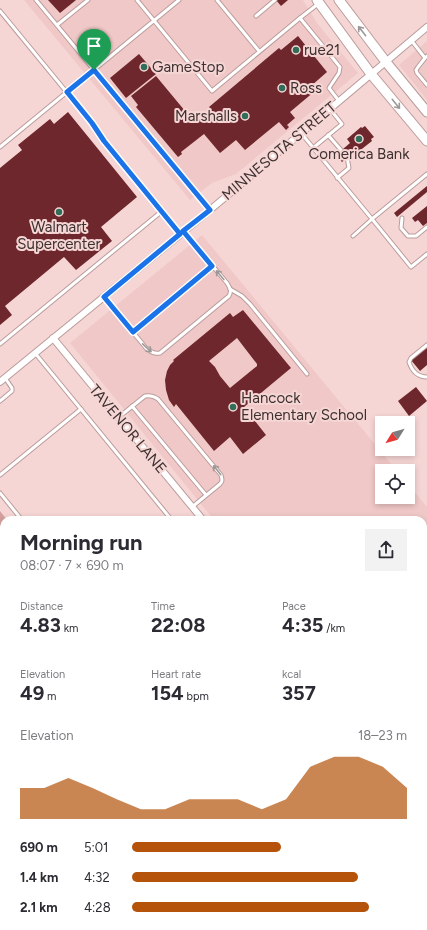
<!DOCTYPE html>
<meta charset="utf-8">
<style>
:root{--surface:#fff;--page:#f2f2f3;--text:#2b2b33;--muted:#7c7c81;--accent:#b45309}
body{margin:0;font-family:Figtree,sans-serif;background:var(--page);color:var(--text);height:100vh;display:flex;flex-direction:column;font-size:15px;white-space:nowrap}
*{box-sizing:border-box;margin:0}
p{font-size:13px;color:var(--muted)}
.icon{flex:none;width:22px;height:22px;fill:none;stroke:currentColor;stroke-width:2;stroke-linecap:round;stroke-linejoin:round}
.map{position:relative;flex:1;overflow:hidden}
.panel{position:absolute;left:0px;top:516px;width:427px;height:414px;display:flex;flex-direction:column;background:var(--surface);border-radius:12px 12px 0 0;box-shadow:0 2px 6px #0003}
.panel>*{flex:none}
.needle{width:26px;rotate:233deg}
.controls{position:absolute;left:375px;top:416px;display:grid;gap:8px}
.controls a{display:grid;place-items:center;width:40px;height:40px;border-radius:0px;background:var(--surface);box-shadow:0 2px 6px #0003;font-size:20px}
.pin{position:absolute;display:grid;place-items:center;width:34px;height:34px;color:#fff;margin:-41px -17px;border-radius:50% 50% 50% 0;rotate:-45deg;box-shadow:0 0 4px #0007}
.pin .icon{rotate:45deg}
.round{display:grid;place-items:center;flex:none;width:42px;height:42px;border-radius:0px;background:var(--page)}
.overview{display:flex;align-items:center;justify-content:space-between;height:68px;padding:0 20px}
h1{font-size:22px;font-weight:700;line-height:30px}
.metrics{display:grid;grid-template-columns:repeat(3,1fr);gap:6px;height:68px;padding:4px 20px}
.metrics div{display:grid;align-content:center}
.metrics b{font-size:20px;font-weight:700}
.metrics small{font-size:11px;font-weight:400}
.metrics p{font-size:11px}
.chart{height:112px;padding:8px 20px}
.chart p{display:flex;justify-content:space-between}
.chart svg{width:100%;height:72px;margin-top:4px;fill:var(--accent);opacity:.7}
ul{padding:0 20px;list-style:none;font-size:13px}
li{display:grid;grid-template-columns:64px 48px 1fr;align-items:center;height:30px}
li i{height:10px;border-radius:5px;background:var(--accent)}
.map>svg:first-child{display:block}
</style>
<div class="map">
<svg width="427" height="930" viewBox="0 0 427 930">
<rect width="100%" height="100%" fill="#f6d6d5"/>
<g fill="#f0c8c7">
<polygon points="24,0 303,0 317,23 358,73 236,174 212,183 190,200"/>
<polygon points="427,41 427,100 399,65"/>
<polygon points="202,235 397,471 382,471 382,497 408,497 408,484 427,507 427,600 423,604 423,520 214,520 70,343"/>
</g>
<polygon fill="#d4a09f" points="0,511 7,520 4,520 4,728 0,731"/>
<g fill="#df8d8d">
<polygon points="0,526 4,530 4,610 0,605"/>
<polygon points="0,628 4,633 4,719 0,722"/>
</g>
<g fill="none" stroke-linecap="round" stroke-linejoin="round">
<polyline stroke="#df8d8d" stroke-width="7" points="0,918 4,924"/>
</g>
<g fill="#6e272c" fill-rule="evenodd">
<polygon points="48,0 76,0 60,13"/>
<polygon points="276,0 288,0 281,6"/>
<polygon points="298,36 327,72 311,86 315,91 290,112 295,118 287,125 289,127 286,130 279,122 245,150 236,140 220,153 204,134 181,152 182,154 178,157 136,107 138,105 131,96 156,76 195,123 211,109 209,107 279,48 281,50"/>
<polygon points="139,54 156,74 126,98 110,78"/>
<polygon points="68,112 137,197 101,227 112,241 76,270 64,257 5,306 12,315 0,325 0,168 22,150 18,145 50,119 54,124"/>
<polygon points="365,126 374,137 371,139 372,141 358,152 356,150 342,162 336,155 350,143 347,139 361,127 362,128"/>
<polygon points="427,186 427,192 397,217 394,213"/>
<polygon points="427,206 427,223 423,226 418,220 415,222 412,218"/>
<path d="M243,310L291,368L244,407L266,435L243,454L230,437L214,451L176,404L174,407L169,400L166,390L165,380L167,371L170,365L174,361L173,360L230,313L233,317ZM237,338L257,364V366L230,388L220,376L215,367L209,361Z"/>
<polygon points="427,347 427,365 420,371 411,360"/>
<polygon points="416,387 427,401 409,416 398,401"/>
</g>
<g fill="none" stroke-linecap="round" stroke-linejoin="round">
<defs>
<g id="lane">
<polyline points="36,0 210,210"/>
<polyline points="137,0 212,91 300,18"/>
<polyline points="217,0 259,51"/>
<polyline points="318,4 300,18 340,67 339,73 329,88 339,101"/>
<polyline points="0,11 92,123 104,141 180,234"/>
<polyline points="256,16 275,0"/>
<polyline points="57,25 88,0"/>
<polyline points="411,40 425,58 427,56"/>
<polyline points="425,58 418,67 416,70 417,73 427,85"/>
<polyline points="301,133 372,219 427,174"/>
<polyline points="328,135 341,150"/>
<polyline points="0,147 179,0"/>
<polyline points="313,148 342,124 330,109"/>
<polyline points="337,178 349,168 347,157"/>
<polyline points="402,218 401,228 408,236 416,236 427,227"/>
<polyline points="353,236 372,219 411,267 427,254"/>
<polyline points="230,289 242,296 250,304 307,374"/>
<path d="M104,297L146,348C151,352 154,354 160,353L229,296C232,290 230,288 227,283L183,231"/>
<polyline points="133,332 212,266"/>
<polyline points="0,344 161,212"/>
<path d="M427,345L411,358L409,362C412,371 418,377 427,377"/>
<polyline points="35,353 170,518 170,520"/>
<polyline points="0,401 12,391 12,388 5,378"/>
<polyline points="132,406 206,495"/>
<path d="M119,417L145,396C150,395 154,396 158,399L221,475C222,479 223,481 220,484L192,507"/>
<polyline points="0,475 81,409"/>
<polyline points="0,493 22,520"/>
</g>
<g id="street">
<polyline points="53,338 203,520"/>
<polyline points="0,382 210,210 427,27"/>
<polyline points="423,788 427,792"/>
<polyline points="0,794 4,791"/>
<polyline points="423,924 427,921"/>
<polyline points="321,926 324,930"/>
<polyline points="416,930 421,926"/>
</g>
<g id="secondary">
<polyline points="317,0 371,74 427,141"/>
<polyline points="339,0 386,62 427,112"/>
</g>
</defs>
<use href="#lane" stroke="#ba9c9b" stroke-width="5"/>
<use href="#street" stroke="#ba9c9b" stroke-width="8"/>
<use href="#secondary" stroke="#ba9c9b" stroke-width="11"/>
<polyline stroke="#978180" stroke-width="1.5" stroke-dasharray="1 3" stroke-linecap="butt" points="233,926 237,930"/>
<use href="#lane" stroke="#fff" stroke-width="3"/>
<use href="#street" stroke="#fff" stroke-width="6"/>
<use href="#secondary" stroke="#fff" stroke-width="9"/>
</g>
<defs><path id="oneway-shaft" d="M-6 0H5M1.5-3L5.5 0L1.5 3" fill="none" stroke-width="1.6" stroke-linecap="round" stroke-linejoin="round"/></defs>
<g stroke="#9e9898">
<use href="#oneway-shaft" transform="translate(362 31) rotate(-128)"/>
<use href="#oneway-shaft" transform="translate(396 104) rotate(51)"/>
<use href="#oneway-shaft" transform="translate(220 275) rotate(-130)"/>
<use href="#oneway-shaft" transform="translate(147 348) rotate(43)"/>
<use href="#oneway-shaft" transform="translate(217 470) rotate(-129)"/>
</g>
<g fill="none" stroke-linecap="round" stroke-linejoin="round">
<defs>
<polygon id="route" points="94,70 210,210 183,231 212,266 133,332 104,297 180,234 104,141 92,123 67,92"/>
</defs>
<use href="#route" stroke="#fff" stroke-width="8"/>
<use href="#route" stroke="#1a73e8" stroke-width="5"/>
</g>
<g fill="#306e5a" stroke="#f6d6d5" stroke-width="1.5">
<circle cx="296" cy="50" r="4"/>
<circle cx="144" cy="67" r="4"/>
<circle cx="282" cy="88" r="4"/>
<circle cx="245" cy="116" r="4"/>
<circle cx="359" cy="139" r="4"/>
<circle cx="59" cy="212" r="4"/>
<circle cx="233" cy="407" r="4"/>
</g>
<g text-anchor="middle" stroke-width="4" stroke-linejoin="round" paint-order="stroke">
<g font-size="15" fill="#3d3130" stroke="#f6d6d5" text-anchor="start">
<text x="304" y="55">rue21</text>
<text x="152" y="72">GameStop</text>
<text x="290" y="93">Ross</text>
<text x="237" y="121" text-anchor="end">Marshalls</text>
<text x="359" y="159" text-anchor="middle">Comerica Bank</text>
<text x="59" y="232" text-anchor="middle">Walmart<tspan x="59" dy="17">Supercenter</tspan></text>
<text x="241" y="403">Hancock<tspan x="241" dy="17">Elementary School</tspan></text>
</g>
<g font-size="15" fill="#3d3130" stroke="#f6d6d5">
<text transform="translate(279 151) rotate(-40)" y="5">MINNESOTA STREET</text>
<text transform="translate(128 429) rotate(50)" y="5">TAVENOR LANE</text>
</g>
</g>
</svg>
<div class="controls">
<a><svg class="needle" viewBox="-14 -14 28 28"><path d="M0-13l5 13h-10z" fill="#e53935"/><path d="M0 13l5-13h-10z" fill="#7c7c81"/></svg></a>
<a><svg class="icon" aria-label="locate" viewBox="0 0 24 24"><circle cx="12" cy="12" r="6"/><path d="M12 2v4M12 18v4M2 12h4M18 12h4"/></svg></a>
</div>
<div class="pin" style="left:94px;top:70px;background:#1e9e55"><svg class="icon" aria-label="arrive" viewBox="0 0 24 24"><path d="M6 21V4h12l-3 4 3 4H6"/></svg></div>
<section class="panel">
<div class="overview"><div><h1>Morning run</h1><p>08:07 · 7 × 690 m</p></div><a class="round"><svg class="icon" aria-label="share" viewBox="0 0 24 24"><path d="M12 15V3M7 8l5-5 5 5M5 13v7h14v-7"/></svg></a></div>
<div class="metrics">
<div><p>Distance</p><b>4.83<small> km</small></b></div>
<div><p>Time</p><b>22:08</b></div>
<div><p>Pace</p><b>4:35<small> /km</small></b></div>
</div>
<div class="metrics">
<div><p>Elevation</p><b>49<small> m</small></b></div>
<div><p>Heart rate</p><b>154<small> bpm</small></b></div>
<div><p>kcal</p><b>357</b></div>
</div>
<div class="chart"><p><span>Elevation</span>18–23 m</p>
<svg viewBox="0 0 160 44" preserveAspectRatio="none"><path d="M0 44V25L10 25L20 19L30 25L40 32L50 38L60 38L70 32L80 32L90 32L100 38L110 32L120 12L130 6L140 6L150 12L160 25V44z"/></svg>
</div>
<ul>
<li><b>690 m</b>5:01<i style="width:54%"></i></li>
<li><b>1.4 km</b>4:32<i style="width:82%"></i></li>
<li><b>2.1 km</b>4:28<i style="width:86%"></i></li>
</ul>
</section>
</div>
